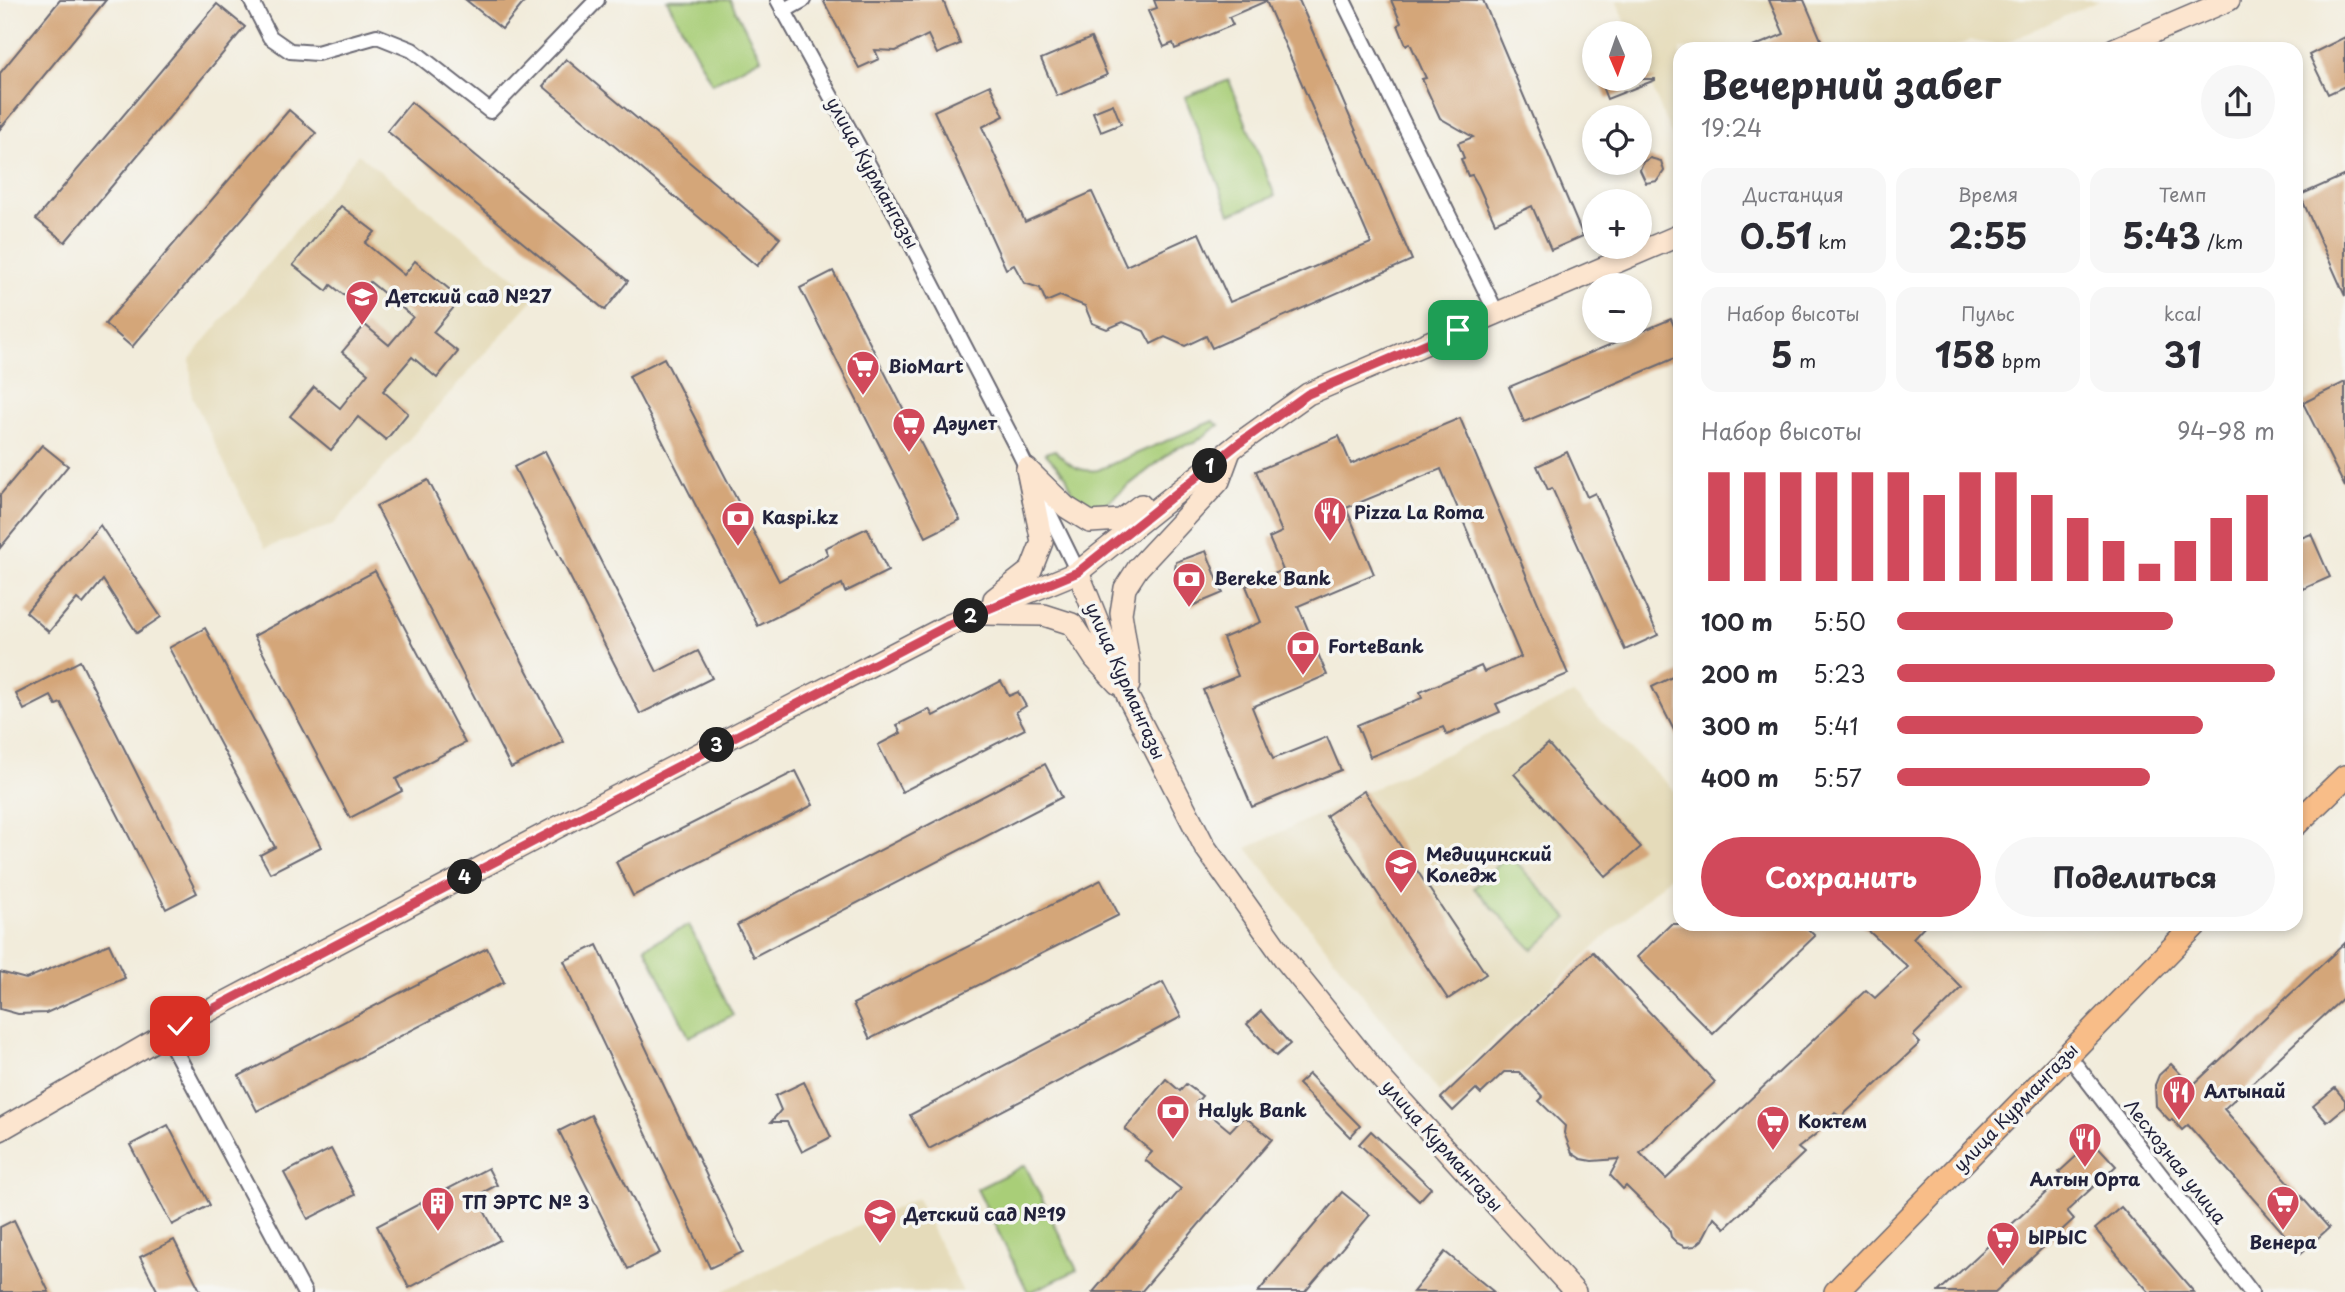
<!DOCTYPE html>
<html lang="ru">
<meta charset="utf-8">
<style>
:root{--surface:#fff;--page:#f7f7f7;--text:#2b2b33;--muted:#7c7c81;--accent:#d1495b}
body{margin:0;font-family:"Playpen Sans",sans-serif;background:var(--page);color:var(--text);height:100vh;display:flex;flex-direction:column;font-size:26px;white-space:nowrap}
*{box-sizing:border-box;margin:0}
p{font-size:23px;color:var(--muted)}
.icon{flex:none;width:38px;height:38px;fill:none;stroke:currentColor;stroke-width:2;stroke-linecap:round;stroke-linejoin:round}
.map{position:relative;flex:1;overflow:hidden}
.details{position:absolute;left:1673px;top:42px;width:630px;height:889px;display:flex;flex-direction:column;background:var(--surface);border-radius:21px;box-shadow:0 4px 10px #0003}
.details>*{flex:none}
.needle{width:46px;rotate:178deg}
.tools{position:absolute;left:1582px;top:21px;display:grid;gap:14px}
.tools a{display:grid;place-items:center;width:70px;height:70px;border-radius:50%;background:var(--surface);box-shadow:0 4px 10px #0003;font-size:35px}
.pin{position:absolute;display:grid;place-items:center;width:60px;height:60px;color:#fff;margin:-30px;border-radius:14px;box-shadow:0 4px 10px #0006}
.km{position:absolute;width:35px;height:35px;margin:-18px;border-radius:50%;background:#222;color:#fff;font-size:19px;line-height:35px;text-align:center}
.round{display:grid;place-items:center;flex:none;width:74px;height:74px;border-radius:37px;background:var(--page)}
.head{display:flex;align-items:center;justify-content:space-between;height:119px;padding:0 28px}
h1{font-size:38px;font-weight:700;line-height:52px}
.figures{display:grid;grid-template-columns:repeat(3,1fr);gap:10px;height:119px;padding:7px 28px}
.figures div{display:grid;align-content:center;border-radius:18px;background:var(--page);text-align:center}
.figures b{font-size:35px;font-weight:700}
.figures small{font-size:19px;font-weight:400}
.figures p{font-size:19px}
.chart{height:196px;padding:14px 28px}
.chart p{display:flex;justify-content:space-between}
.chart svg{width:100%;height:126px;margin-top:7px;stroke:var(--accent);stroke-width:6}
.cta{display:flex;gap:14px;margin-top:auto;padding:14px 28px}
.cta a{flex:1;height:80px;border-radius:42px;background:var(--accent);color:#fff;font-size:28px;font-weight:700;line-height:80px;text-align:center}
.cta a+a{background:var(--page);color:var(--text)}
ul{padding:0 28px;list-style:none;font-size:23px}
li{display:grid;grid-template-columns:112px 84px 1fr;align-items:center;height:52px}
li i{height:18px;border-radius:9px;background:var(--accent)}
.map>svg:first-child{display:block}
</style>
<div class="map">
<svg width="2345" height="1292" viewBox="0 0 2345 1292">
<rect width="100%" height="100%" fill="#f6f6f2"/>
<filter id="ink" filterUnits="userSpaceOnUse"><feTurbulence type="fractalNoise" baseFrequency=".0143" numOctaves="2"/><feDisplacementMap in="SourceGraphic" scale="14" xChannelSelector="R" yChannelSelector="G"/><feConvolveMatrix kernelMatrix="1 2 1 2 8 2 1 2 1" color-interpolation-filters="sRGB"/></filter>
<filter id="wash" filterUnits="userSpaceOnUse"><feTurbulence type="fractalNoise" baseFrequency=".00686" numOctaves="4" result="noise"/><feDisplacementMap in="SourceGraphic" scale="28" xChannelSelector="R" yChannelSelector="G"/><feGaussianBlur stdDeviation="1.57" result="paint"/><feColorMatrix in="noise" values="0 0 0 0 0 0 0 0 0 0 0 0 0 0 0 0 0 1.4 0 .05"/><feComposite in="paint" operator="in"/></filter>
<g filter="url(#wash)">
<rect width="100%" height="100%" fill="#f2ecdb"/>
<g fill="#e5dbba">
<polygon points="1616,0 2100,0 1999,46 1970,40 1951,49 1680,49 1680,156 1640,58 1640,33 1630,33"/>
<polygon points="358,154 537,295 333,525 265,548 192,396 190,359"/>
<polygon points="1573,694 1680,796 1680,867 1439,1092 1247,848"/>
<polygon points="917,1198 963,1292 721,1292"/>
</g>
<g fill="#a9ce78" stroke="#66785a" stroke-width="2">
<polygon points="667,0 730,0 761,58 712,84"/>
<polygon points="1229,80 1275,196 1230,214 1185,97"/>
<path d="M1213,421L1219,425L1194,443L1176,448L1100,508L1091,510L1075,499L1066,476L1045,453L1055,450C1067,464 1079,473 1098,470Z"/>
<polygon points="1509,855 1568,918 1533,950 1474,888"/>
<polygon points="689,925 733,1015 689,1037 645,947"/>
<polygon points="1025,1165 1077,1270 1031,1292 1028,1292 977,1189"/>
</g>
<g id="blocks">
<g fill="#d4a679">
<polygon points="60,0 106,0 0,129 0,73"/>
<polygon points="466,0 526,0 502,29"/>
<polygon points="823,0 943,0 960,44 937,54 928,35 896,51 875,50 879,59 859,68"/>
<polygon points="1154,0 1299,0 1412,260 1212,348 1206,336 1185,346 1165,337 1151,344 1144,331 1123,322 1107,329 1092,323 1085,306 1060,296 1046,302 1040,288 1024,283 1014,265 1006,269 934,111 990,85 1004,116 982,127 1025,222 1092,192 1126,266 1199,233 1230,302 1371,243 1266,1 1229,17 1233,25 1175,49 1173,43 1164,47 1148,11 1157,8"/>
<polygon points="1391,0 1483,0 1583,236 1551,250 1532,206 1495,223 1478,185 1472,175 1468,176 1461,159 1464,158 1458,143 1473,137 1440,118 1422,79 1426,78 1410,43 1406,45 1398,25 1401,23"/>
<polygon points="1769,0 1804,0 1825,49 1748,49 1784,34"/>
<polygon points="217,4 245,27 65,242 36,219"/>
<polygon points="2345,37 2345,86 2328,94 2309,55"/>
<polygon points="1091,38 1107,75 1057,96 1041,59"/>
<polygon points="566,59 780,238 757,266 543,86"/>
<polygon points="1599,79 1655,79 1655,80 1607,99"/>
<polygon points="411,102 628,281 605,310 387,131"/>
<polygon points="1113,104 1121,124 1101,132 1093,112"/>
<polygon points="289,110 316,133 132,347 105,324"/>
<polygon points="1650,158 1661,161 1664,171 1657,181 1646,183 1640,170 1643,162"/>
<polygon points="2345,175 2345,296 2300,195"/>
<polygon points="341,206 375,232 365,243 404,275 415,261 461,299 433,332 458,352 437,378 412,357 383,391 408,413 386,440 358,417 331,450 290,416 314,387 340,408 368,373 342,352 365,325 389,345 413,317 370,282 354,303 331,285 327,291 293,265"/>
<polygon points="833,271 960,520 926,537 800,288"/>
<polygon points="1671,319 1680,340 1680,356 1524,422 1509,387"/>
<polygon points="664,358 779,581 828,555 825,548 867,528 888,571 845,592 842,584 758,626 629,376"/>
<polygon points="2345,382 2345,487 2303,403"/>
<polygon points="1460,418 1568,674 1496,704 1500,712 1447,735 1443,727 1370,757 1357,725 1422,698 1420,692 1481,666 1484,672 1521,657 1441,469 1346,508 1374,574 1298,606 1327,675 1252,707 1273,759 1327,737 1341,770 1252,807 1203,690 1238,676 1223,638 1261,622 1246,586 1283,570 1269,538 1282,532 1256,471 1339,436 1351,464"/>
<polygon points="42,445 68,466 0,548 0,495"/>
<polygon points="545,451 657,672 698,651 712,678 640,714 514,467"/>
<polygon points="1567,452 1587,497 1595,493 1658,635 1625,650 1552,488 1548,490 1537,466"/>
<polygon points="428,480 564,742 511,768 376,506"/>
<polygon points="100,525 161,617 137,633 103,580 83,604 77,599 49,632 26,612"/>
<polygon points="2311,534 2330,577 2303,589 2296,574 2296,540"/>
<polygon points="1206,551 1223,593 1192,606 1178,578 1175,569 1176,562"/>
<polygon points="375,571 465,743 396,779 402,791 350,818 254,636"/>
<polygon points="205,628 321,847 270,873 260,855 275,847 169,648"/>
<polygon points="80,661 197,893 166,909 61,703 56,705 51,696 24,710 16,694"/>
<polygon points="1680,673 1680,742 1652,687"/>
<polygon points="1001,681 1009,696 1018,692 1026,706 1016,712 1025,729 902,792 878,745 901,733 897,725 929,709 933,716"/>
<polygon points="1548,744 1641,847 1606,877 1514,774"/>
<polygon points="1045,764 1062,797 753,957 737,925"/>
<polygon points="796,771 813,805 633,896 616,862"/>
<polygon points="1364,791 1486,974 1448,999 1326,816"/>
<polygon points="1101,880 1119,915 870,1039 853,1004"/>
<polygon points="1671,924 1803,924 1815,936 1713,1034 1637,957"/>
<polygon points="1861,924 1926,924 1913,938 1962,988 1913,1036 1920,1043 1841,1117 1835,1113 1816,1134 1798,1148 1804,1153 1725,1228 1714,1217 1702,1240 1695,1246 1685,1247 1677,1243 1671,1237 1669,1228 1626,1186 1623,1189 1610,1175 1619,1159 1592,1161 1581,1159 1572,1153 1564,1133 1565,1126 1539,1101 1543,1097 1519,1072 1504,1072 1481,1094 1476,1089 1453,1111 1441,1098 1593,952 1715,1082 1640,1153 1666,1179 1866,990 1875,998 1908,967"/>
<polygon points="2345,943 2345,996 2224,1109 2329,1228 2301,1253 2188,1125 2182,1130 2172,1119 2170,1121 2156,1106 2155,1085 2159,1075 2171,1064 2192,1086"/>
<polygon points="109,944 125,978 46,1013 18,1014 0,1009 0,972 26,979"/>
<polygon points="597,945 743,1252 710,1268 564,961"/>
<polygon points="487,948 504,982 257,1111 239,1076"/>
<polygon points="1163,982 1181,1017 929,1149 910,1115"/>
<polygon points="1261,1011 1290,1044 1276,1056 1247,1024"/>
<polygon points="1309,1074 1360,1126 1350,1137 1298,1084"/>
<polygon points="1166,1079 1180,1091 1186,1084 1202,1096 1196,1103 1230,1131 1244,1116 1272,1139 1141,1292 1093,1292 1181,1189 1145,1160 1152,1152 1125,1129"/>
<polygon points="804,1082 831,1137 802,1152 787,1122 771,1122 781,1110 775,1096"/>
<polygon points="2335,1088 2345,1100 2345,1107 2327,1122 2313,1106"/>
<polygon points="591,1115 660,1253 628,1269 559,1131"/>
<polygon points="168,1125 210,1205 172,1225 130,1145"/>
<polygon points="1371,1131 1431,1188 1419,1201 1359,1144"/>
<polygon points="2093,1141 2116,1166 2067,1211 2074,1219 1995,1292 1938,1292 2063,1177 2059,1172"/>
<polygon points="331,1149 355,1195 308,1219 284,1173"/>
<polygon points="488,1168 497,1185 476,1196 500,1240 409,1288 377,1226"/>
<polygon points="1342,1192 1370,1215 1305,1292 1258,1292"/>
<polygon points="2121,1207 2194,1292 2149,1292 2095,1229"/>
<polygon points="14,1220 49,1292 0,1292 0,1227"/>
<polygon points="174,1240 201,1292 158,1292 140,1257"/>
<polygon points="1445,1252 1494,1292 1413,1292"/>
</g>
</g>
</g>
<g filter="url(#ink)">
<use href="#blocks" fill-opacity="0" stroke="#6b6973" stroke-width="2"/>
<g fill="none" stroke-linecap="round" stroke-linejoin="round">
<defs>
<g id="street">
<polyline points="251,0 270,37 290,51 317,53 377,36 412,50 490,111 597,0"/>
<polyline points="778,0 900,222 1017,448 1078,572"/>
<polyline points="1343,0 1497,314"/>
<polyline points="783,11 803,0"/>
<polyline points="166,1034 304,1292"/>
<polyline points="2068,1055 2251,1292"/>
</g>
<g id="secondary">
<polyline points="2114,49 2229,0"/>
<polyline points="1027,469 1066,507 1090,522 1121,520 1141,505"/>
<polyline points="1078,572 1128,697 1205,847 1286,961 1379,1076 1575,1292"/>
<polyline points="994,599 1031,570 1042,542 1027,469"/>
<polyline points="986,614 1044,615 1072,624 1095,659 1118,684"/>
<polyline points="1129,685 1129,664 1121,613 1125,588 1138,568 1219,481 1230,451"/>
<polyline points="0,1130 180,1026 615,797 947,626 1078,572 1238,444 1308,394 1680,235"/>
</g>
<g id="primary">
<polyline points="2296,824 2345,777"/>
<polyline points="1836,1292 2196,924"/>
</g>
</defs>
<use href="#street" stroke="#6b6973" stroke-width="18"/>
<use href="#secondary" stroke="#6b6973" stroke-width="24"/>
<use href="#primary" stroke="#6b6973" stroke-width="26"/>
<use href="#street" stroke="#fff" stroke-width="14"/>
<use href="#secondary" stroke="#fce5cf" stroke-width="21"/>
<use href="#primary" stroke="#f8bd88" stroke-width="23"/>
</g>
</g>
<g fill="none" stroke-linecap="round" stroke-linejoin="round" filter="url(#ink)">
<defs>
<polyline id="route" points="180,1026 947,626 1078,572 1238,444 1308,394 1458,330"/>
</defs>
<use href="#route" stroke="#fff" stroke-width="14"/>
<use href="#route" stroke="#d1495b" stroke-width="9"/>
</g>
<defs>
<symbol id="school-pin" viewBox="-11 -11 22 30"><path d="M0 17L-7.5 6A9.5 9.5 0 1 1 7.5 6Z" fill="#d1495b" stroke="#f6f6f2"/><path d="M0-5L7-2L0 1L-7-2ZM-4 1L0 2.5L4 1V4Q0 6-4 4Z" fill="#fff"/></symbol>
<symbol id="supermarket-pin" viewBox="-11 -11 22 30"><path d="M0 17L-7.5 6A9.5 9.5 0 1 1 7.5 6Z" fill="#d1495b" stroke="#f6f6f2"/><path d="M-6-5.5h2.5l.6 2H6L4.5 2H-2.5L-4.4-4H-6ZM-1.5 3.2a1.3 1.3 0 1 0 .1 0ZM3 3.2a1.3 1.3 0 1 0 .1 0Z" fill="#fff"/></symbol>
<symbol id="restaurant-pin" viewBox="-11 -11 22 30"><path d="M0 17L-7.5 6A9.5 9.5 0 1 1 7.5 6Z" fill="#d1495b" stroke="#f6f6f2"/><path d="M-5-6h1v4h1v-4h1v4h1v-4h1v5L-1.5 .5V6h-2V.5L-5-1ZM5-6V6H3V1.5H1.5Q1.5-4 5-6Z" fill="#fff"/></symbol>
<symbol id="bank-pin" viewBox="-11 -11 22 30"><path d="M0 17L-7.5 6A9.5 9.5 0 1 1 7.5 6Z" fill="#d1495b" stroke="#f6f6f2"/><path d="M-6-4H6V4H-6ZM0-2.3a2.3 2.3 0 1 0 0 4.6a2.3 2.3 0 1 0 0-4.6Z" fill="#fff"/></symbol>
<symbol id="university-pin" viewBox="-11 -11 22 30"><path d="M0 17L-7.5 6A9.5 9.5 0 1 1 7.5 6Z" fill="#d1495b" stroke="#f6f6f2"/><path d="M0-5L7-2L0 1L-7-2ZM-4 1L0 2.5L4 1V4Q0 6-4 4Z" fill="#fff"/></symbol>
<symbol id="building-pin" viewBox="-11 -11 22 30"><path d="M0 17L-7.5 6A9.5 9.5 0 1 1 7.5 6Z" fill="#d1495b" stroke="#f6f6f2"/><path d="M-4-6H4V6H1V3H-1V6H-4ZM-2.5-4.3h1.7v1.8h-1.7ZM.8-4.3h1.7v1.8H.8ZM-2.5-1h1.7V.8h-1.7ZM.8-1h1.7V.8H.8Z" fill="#fff"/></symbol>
</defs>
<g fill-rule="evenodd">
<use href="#school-pin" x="343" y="278" width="38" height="52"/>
<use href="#supermarket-pin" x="844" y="348" width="38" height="52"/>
<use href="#supermarket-pin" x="890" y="405" width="38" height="52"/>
<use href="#restaurant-pin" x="1311" y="494" width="38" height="52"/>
<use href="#bank-pin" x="719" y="499" width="38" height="52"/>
<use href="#bank-pin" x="1170" y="560" width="38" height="52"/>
<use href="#bank-pin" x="1284" y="628" width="38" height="52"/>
<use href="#university-pin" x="1382" y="846" width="38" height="52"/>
<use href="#restaurant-pin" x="2160" y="1073" width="38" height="52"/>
<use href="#bank-pin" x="1154" y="1092" width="38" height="52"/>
<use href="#supermarket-pin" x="1754" y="1103" width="38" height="52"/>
<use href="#restaurant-pin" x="2066" y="1120" width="38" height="52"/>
<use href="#supermarket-pin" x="2264" y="1183" width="38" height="52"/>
<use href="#building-pin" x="419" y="1184" width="38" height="52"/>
<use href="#school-pin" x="861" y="1196" width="38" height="52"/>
<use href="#supermarket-pin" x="1984" y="1219" width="38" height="52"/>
</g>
<g text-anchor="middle" stroke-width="7" stroke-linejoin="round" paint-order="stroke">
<g font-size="18" fill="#22223b" stroke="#f6f6f2">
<text transform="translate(872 173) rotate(61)" y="6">улица Курмангазы</text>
<text transform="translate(1125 681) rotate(66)" y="6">улица Курмангазы</text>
<text transform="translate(2016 1108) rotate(-46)" y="6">улица Курмангазы</text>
<text transform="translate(1442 1146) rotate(48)" y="6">улица Курмангазы</text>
<text transform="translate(2175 1162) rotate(52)" y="6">Лесхозная улица</text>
</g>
<g font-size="18" font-weight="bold" fill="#22223b" stroke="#f6f6f2" text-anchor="start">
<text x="386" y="303">Детский сад №27</text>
<text x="888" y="373">BioMart</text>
<text x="934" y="430">Дәулет</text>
<text x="1354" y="519">Pizza La Roma</text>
<text x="762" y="524">Kaspi.kz</text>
<text x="1214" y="585">Bereke Bank</text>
<text x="1328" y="653">ForteBank</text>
<text x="1426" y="861">Медицинский<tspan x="1426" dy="21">Коледж</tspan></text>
<text x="2204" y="1098">Алтынай</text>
<text x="1198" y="1117">Halyk Bank</text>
<text x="1798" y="1128">Коктем</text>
<text x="2085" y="1186" text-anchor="middle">Алтын Орта</text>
<text x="462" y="1209">ТП ЭРТС № 3</text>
<text x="904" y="1221">Детский сад №19</text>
<text x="2028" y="1244">ЫРЫС</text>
<text x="2283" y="1249" text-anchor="middle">Венера</text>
</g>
</g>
</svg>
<div class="tools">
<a><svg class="needle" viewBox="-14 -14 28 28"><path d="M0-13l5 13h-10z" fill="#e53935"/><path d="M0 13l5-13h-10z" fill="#7c7c81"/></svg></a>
<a><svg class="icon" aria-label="locate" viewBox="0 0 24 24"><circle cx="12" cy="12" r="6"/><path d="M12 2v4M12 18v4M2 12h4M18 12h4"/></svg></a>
<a>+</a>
<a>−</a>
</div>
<div class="pin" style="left:1458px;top:330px;background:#1e9e55"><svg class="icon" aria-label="arrive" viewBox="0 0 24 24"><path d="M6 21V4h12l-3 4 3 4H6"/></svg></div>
<div class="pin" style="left:180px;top:1026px;background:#d93025"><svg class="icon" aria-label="check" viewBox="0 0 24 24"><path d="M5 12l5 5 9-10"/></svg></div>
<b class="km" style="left:1210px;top:466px">1</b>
<b class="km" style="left:971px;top:616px">2</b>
<b class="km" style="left:717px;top:745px">3</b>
<b class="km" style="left:465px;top:877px">4</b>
<section class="details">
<div class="head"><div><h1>Вечерний забег</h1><p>19:24</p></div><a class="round"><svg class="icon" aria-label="share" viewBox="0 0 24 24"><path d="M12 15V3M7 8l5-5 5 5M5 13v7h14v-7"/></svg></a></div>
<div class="figures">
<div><p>Дистанция</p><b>0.51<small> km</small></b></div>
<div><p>Время</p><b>2:55</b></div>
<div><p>Темп</p><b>5:43<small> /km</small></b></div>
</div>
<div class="figures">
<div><p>Набор высоты</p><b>5<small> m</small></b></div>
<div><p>Пульс</p><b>158<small> bpm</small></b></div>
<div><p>kcal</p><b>31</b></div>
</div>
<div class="chart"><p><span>Набор высоты</span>94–98 m</p>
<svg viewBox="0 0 160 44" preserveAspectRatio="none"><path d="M5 44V6M15 44V6M25 44V6M35 44V6M45 44V6M55 44V6M65 44V14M75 44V6M85 44V6M95 44V14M105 44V22M115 44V30M125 44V38M135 44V30M145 44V22M155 44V14"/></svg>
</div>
<ul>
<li><b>100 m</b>5:50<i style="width:73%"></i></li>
<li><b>200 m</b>5:23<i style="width:100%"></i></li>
<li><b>300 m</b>5:41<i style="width:81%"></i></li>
<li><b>400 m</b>5:57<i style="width:67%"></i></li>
</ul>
<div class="cta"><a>Сохранить</a><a>Поделиться</a></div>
</section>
</div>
